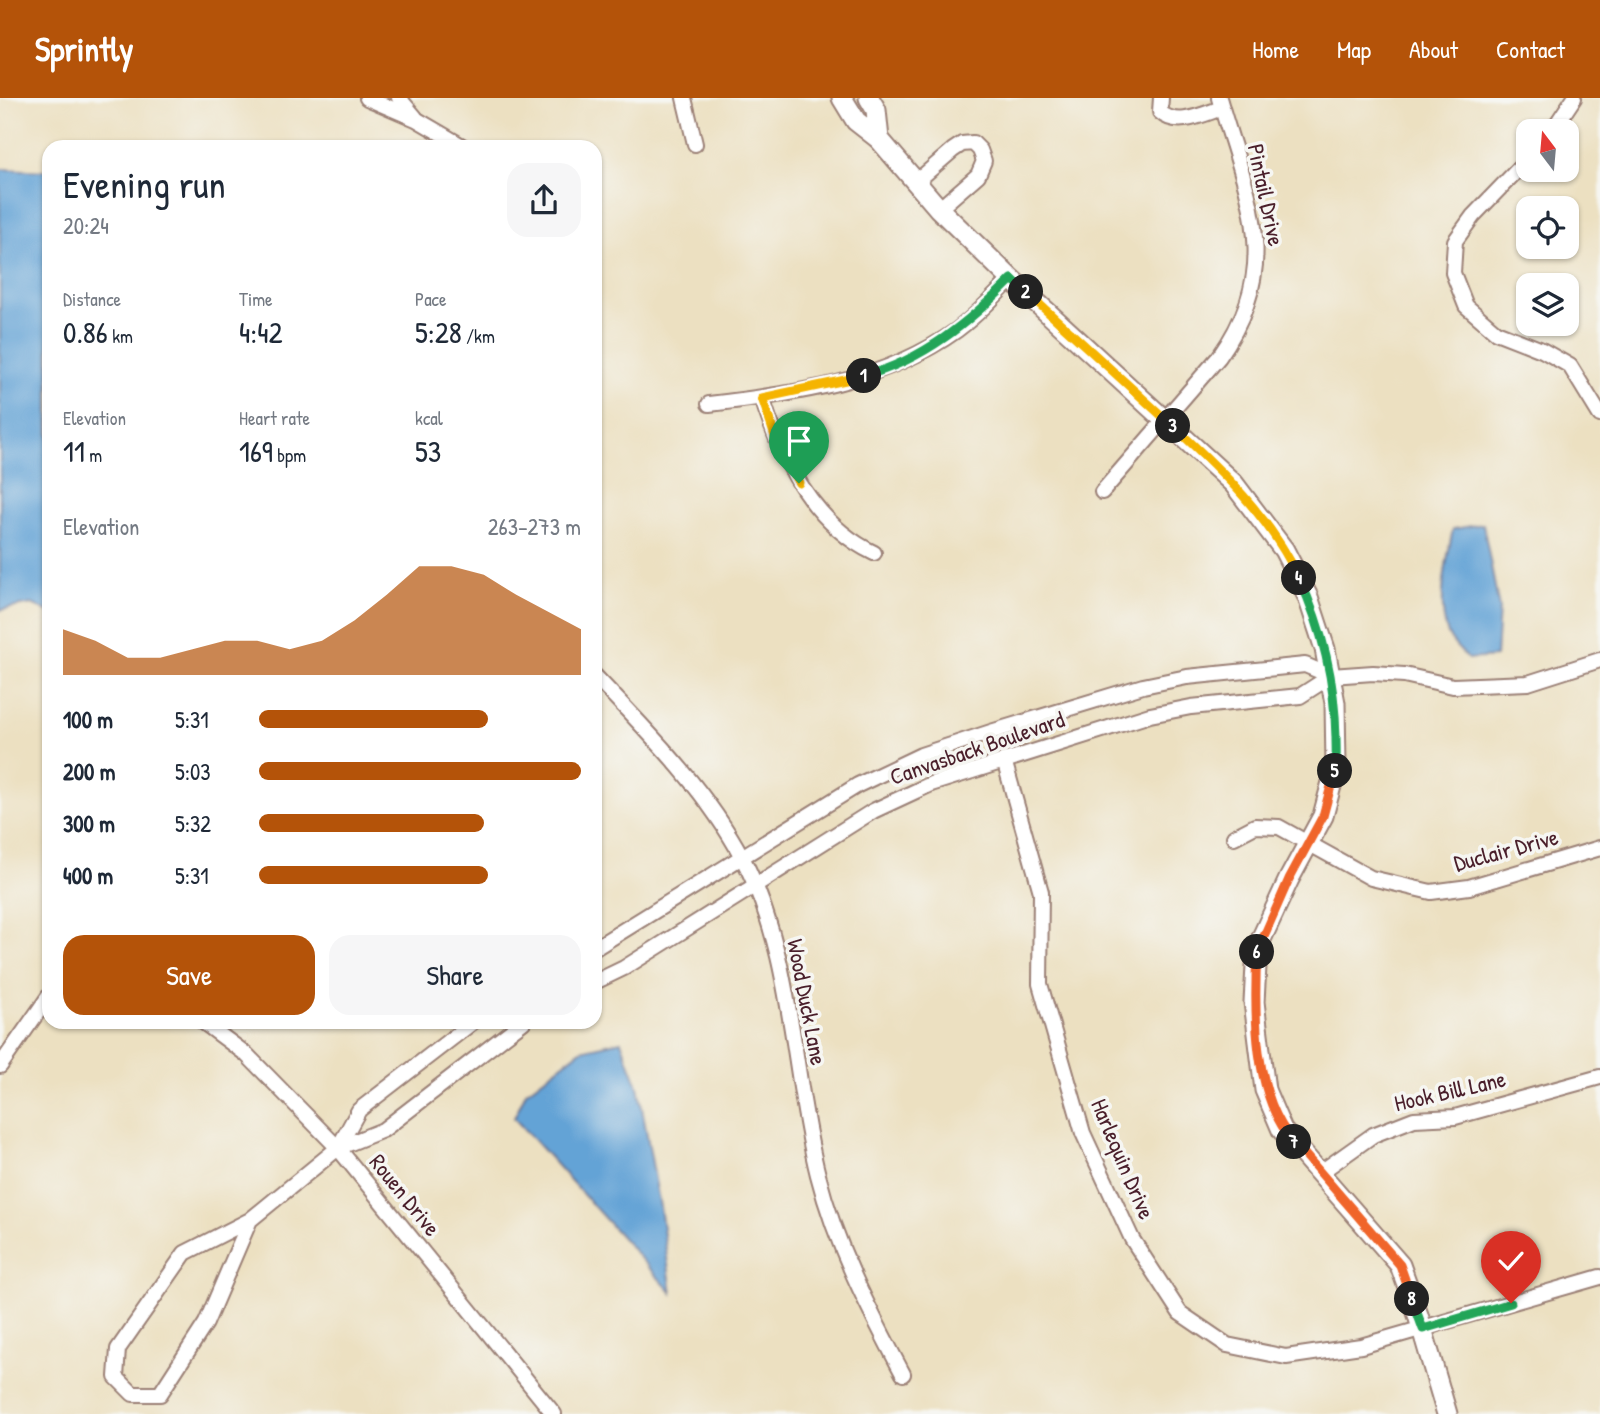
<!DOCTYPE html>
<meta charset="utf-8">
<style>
:root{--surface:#fff;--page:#f6f6f7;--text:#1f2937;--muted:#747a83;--accent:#b45309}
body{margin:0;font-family:"Patrick Hand",sans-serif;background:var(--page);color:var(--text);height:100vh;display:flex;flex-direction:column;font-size:26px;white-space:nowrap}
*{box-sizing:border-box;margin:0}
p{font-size:23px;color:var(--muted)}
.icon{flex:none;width:38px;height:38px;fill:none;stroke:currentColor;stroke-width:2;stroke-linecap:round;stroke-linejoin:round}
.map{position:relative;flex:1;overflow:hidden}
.drawer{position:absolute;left:42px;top:42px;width:560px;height:889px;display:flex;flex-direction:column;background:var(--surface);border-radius:21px;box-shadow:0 2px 5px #0004}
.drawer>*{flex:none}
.needle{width:46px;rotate:344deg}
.fabs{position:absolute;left:1516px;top:21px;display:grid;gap:14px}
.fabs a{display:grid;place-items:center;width:63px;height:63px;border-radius:14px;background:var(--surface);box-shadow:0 2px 5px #0004;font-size:35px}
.pin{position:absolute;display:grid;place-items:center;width:60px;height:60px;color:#fff;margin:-72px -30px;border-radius:50% 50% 50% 0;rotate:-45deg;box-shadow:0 0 7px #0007}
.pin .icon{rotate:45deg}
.km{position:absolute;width:35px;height:35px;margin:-18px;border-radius:50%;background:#222;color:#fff;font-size:19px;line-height:35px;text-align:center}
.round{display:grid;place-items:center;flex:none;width:74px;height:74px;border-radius:21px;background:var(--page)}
.summary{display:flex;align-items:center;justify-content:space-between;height:119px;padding:0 21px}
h1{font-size:38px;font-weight:600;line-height:52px}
.metrics{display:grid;grid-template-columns:repeat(3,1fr);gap:10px;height:119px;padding:7px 21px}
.metrics div{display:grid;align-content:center}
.metrics b{font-size:30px;font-weight:600}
.metrics small{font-size:19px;font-weight:400}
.metrics p{font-size:19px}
.chart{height:196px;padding:14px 21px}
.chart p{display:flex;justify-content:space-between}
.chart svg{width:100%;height:126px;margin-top:7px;fill:var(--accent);opacity:.7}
.primary-button{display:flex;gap:14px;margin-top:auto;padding:14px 21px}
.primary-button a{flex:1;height:80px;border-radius:21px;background:var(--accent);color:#fff;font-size:28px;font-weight:600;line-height:80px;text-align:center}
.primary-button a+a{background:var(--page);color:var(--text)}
ul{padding:0 21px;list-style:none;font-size:23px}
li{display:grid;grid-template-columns:112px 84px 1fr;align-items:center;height:52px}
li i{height:18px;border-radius:9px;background:var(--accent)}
header{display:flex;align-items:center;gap:42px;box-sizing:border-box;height:98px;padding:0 35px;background:var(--accent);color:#fff}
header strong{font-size:33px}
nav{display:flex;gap:38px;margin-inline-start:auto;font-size:24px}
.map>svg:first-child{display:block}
</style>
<header>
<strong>Sprintly</strong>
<nav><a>Home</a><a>Map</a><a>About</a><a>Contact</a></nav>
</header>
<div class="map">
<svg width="1600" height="1316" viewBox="0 0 1600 1316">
<rect width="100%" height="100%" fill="#f6f6f2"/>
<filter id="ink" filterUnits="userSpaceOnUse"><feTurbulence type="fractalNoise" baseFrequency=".0143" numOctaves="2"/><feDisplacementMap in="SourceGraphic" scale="14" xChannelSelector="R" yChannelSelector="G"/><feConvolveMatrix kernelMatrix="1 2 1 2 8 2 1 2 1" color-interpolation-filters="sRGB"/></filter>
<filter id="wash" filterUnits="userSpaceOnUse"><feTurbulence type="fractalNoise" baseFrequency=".00686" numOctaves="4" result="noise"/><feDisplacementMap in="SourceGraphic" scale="28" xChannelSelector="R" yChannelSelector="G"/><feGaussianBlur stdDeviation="1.57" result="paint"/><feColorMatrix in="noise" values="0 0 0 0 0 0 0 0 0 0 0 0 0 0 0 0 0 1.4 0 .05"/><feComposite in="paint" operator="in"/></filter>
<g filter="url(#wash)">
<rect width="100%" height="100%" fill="#ece0c1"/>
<g fill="#64a3d6" stroke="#576180" stroke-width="2">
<polygon points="0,71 49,73 49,514 32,506 0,512"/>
<path d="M1483,426L1499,510L1496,559L1468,561C1462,554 1454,547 1450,540C1435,512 1447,461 1453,431Z"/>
<polygon points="621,943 638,988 660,1109 672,1195 514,1020 526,994 581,952"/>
</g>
</g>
<g filter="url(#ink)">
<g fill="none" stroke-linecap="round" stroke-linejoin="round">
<defs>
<g id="street">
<polyline points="367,0 416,21 464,49"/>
<polyline points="399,0 415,19"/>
<polyline points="684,0 695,46"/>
<path d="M1161,0L1160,14C1177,30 1203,16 1222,10"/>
<polyline points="1552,33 1574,0"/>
<polyline points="1528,61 1473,118 1455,143 1453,175 1466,208 1496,234 1542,252 1570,268 1600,317"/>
<polyline points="916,84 953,52 962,46 973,45 980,52 984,63 978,77 939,111"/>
<path d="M762,300C781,361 813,426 874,455"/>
<path d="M709,306C795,296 885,284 957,232C977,217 994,199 1011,181"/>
<path d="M1102,394L1219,259C1285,166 1247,98 1219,0"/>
<path d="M595,578C648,634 705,690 742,759C794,857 791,972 818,1077C836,1148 869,1212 903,1276"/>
<polyline points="1004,662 1041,794 1040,886 1083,1035 1132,1141 1180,1215 1227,1247 1286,1259 1361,1248 1600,1179"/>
<polyline points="1234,739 1255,728 1279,729 1371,780 1431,794 1469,789 1600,750"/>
<polyline points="595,850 858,687 921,657 994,633 1143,588 1187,579 1305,567 1331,578 1373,575 1404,577 1453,588 1528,585 1600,562"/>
<polyline points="595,884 624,870 873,713 931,686 1150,617 1191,609 1300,598 1331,578"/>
<polyline points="203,924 246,956 338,1050 554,1316"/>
<polyline points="0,968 49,898"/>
<polyline points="338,1050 359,1012 473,924"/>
<polyline points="1321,1074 1373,1037 1414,1021 1455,1019 1600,979"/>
<polyline points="250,1122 185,1155 118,1251 116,1279 133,1296 160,1296 206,1225 250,1122 338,1050 383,1032 523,924"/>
</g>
<g id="secondary">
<polyline points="842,0 856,23 879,41 939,111 1011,181 1234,386 1284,452 1308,499 1325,551 1335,605 1336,669 1323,718 1289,781 1257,850 1254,904 1265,992 1282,1032 1400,1167 1418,1217 1447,1316"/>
<polyline points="869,0 876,12 879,41"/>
</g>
</defs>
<use href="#street" stroke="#9b8076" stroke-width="18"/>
<use href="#secondary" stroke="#9b8076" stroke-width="23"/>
<use href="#street" stroke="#fff" stroke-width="14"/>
<use href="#secondary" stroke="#fff" stroke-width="19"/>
</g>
</g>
<g fill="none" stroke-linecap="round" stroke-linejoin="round" filter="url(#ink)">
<defs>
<polyline id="split-1" points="799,385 777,344 762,300 864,278"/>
<path id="split-2" d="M864,278C924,262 969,224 1012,181L1026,194"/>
<polyline id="split-3" points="1026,194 1173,328"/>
<path id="split-4" d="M1173,328C1222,373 1270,419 1299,480"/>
<path id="split-5" d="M1299,480C1323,531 1335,584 1336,640C1336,650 1337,662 1335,673"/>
<polyline id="split-6" points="1257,854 1289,781 1323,718 1335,673"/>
<path id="split-7" d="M1257,854C1254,912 1253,999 1294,1044"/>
<polyline id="split-8" points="1294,1044 1400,1167 1412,1201"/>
<polyline id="split-9" points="1412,1201 1423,1231 1511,1205"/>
</defs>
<use href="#split-1" stroke="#fff" stroke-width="14"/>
<use href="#split-2" stroke="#fff" stroke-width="14"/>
<use href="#split-3" stroke="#fff" stroke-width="14"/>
<use href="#split-4" stroke="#fff" stroke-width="14"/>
<use href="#split-5" stroke="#fff" stroke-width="14"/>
<use href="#split-6" stroke="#fff" stroke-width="14"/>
<use href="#split-7" stroke="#fff" stroke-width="14"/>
<use href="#split-8" stroke="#fff" stroke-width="14"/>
<use href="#split-9" stroke="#fff" stroke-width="14"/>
<use href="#split-1" stroke="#f5b400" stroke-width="9"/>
<use href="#split-2" stroke="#22a559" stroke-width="9"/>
<use href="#split-3" stroke="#f5b400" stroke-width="9"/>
<use href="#split-4" stroke="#f5b400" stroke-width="9"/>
<use href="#split-5" stroke="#22a559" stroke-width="9"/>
<use href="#split-6" stroke="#f0652b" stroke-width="9"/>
<use href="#split-7" stroke="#f0652b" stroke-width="9"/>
<use href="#split-8" stroke="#f0652b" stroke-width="9"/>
<use href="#split-9" stroke="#22a559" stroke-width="9"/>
</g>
<g text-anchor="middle" stroke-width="7" stroke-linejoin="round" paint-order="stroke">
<g font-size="23" fill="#4a1f2b" stroke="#f6f6f2">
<text transform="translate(1266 97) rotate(78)" y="8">Pintail Drive</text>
<text transform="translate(977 650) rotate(-19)" y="8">Canvasback Boulevard</text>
<text transform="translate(1506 752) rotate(-15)" y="8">Duclair Drive</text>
<text transform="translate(807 904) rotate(79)" y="8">Wood Duck Lane</text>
<text transform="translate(1450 993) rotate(-13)" y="8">Hook Bill Lane</text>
<text transform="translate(1123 1061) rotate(67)" y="8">Harlequin Drive</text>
<text transform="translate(405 1097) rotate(51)" y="8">Rouen Drive</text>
</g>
</g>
</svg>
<div class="fabs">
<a><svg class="needle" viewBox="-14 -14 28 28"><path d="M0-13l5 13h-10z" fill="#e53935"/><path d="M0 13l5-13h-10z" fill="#747a83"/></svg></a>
<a><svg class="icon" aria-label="locate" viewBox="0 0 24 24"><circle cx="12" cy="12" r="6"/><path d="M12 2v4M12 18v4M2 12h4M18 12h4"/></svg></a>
<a><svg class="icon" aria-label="layers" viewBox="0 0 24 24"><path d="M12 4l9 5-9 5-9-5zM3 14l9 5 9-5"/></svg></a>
</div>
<div class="pin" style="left:799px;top:385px;background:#1e9e55"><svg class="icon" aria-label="arrive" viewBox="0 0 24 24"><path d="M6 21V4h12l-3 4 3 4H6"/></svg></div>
<div class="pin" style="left:1511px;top:1205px;background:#d93025"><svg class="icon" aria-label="check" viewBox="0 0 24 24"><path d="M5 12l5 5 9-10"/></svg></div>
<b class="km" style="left:864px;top:278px">1</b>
<b class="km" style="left:1026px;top:194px">2</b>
<b class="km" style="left:1173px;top:328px">3</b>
<b class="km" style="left:1299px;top:480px">4</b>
<b class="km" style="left:1335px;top:673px">5</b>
<b class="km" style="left:1257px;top:854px">6</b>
<b class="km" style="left:1294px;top:1044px">7</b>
<b class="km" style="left:1412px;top:1201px">8</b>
<section class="drawer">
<div class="summary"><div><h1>Evening run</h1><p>20:24</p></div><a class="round"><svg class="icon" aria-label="share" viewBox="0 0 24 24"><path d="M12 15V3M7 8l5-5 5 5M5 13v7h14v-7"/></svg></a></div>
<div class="metrics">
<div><p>Distance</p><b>0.86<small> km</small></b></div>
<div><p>Time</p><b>4:42</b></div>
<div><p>Pace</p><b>5:28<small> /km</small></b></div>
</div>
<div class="metrics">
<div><p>Elevation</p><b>11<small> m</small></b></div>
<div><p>Heart rate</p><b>169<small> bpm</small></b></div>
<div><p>kcal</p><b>53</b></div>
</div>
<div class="chart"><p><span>Elevation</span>263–273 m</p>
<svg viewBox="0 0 160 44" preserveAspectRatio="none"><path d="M0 44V28L10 32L20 38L30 38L40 35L50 32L60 32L70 35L80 32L90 25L100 16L110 6L120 6L130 9L140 16L150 22L160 28V44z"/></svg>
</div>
<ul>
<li><b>100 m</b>5:31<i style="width:71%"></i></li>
<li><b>200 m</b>5:03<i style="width:100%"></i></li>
<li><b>300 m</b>5:32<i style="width:70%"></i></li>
<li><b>400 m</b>5:31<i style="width:71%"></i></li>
</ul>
<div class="primary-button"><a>Save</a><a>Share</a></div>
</section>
</div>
